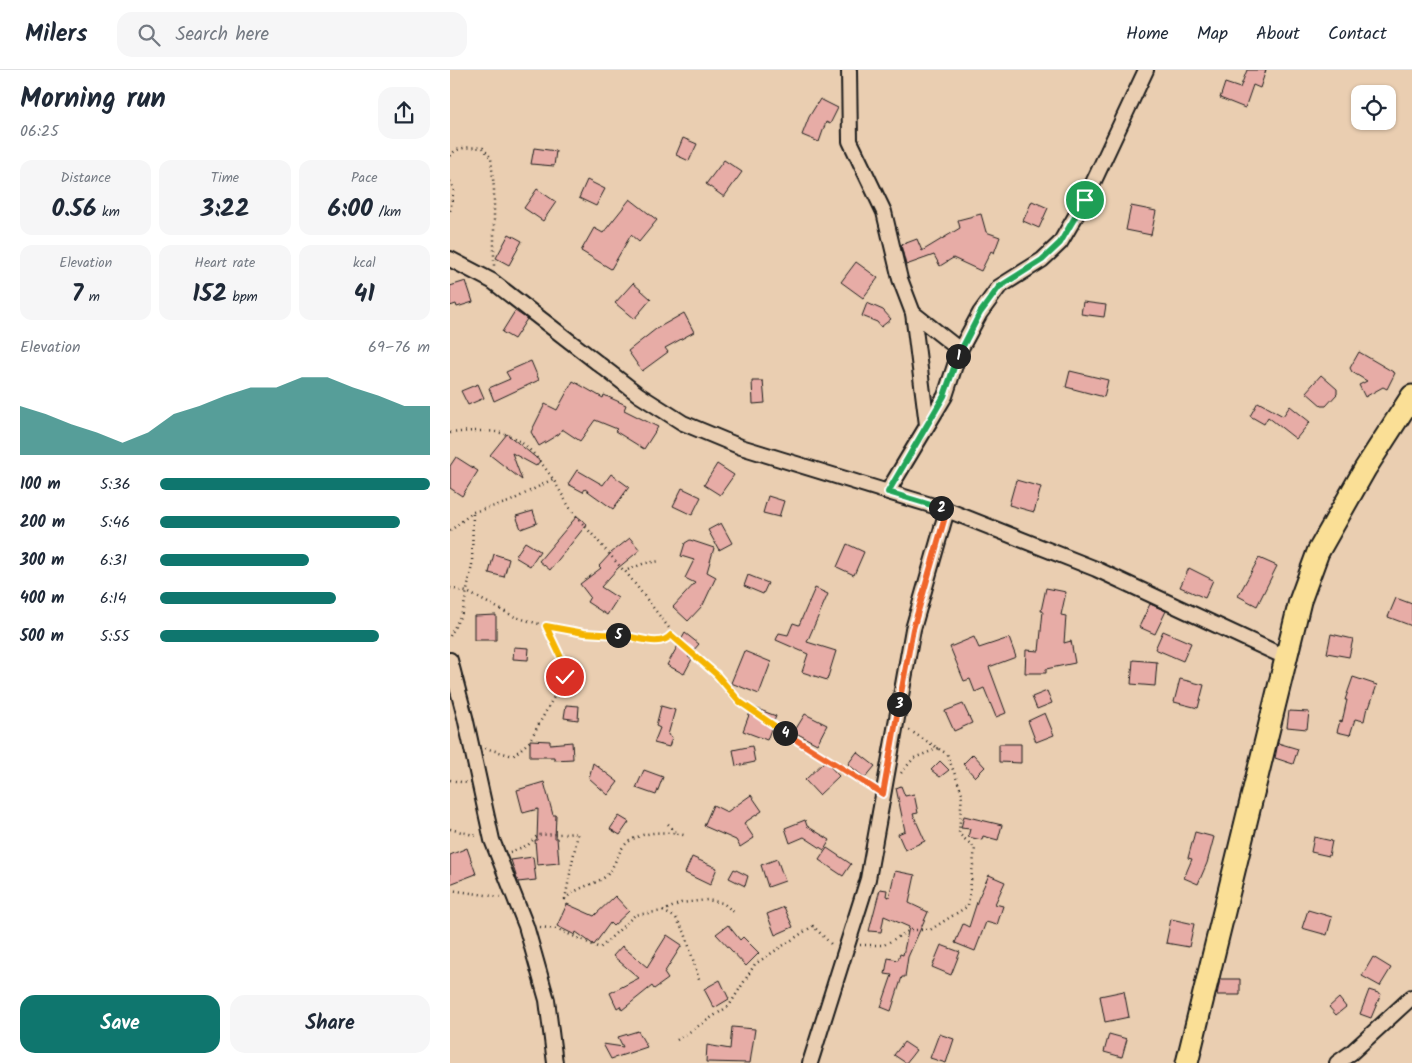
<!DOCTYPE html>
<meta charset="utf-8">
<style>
:root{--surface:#fff;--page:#f6f6f7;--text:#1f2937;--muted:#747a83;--line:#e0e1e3;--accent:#0f766e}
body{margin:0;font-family:Kalam,sans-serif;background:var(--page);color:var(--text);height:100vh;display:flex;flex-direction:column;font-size:19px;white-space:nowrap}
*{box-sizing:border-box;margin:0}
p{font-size:16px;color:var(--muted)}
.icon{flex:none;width:28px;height:28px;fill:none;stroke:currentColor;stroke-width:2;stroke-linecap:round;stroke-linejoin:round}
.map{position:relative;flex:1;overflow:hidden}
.details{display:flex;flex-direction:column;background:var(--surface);width:450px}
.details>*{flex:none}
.controls{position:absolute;left:901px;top:15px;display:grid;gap:10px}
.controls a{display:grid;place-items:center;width:45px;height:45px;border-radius:10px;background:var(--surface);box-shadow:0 1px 4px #0004;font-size:25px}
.pin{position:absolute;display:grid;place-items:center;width:42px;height:42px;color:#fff;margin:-21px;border:2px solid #fff;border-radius:50%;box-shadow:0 1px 5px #0007}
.km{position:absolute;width:25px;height:25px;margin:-12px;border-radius:50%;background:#222;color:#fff;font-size:14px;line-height:25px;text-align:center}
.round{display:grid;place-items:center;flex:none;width:52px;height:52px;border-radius:15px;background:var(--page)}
.overview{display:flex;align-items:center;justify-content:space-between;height:85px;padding:0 20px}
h1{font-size:28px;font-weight:700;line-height:38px}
.stats{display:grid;grid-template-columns:repeat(3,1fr);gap:8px;height:85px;padding:5px 20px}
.stats div{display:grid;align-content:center;border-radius:12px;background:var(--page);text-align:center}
.stats b{font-size:25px;font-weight:700}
.stats small{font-size:14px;font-weight:400}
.stats p{font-size:14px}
.chart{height:140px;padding:10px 20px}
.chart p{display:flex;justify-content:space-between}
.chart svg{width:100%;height:90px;margin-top:5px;fill:var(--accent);opacity:.7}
.primary-button{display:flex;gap:10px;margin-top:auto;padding:10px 20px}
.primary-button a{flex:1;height:58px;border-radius:15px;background:var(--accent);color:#fff;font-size:20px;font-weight:700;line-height:58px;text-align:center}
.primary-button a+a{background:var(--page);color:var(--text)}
ul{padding:0 20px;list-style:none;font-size:16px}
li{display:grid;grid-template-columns:80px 60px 1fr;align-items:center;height:38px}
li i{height:12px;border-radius:6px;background:var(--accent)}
header{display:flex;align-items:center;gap:30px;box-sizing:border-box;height:70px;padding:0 25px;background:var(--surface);border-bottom:1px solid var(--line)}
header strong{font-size:24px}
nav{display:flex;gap:28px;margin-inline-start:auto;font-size:18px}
.search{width:350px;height:45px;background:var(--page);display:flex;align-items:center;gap:12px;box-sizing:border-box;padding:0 18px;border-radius:15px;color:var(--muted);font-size:19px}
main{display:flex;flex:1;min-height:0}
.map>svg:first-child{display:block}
</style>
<header>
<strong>Milers</strong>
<div class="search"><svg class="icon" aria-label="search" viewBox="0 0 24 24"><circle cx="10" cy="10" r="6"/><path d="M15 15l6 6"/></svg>Search here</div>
<nav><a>Home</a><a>Map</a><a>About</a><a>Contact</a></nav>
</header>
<main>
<section class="details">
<div class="overview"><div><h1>Morning run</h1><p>06:25</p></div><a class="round"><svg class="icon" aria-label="share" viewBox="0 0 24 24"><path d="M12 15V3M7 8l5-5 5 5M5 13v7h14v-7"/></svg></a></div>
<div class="stats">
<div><p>Distance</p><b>0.56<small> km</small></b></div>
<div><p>Time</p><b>3:22</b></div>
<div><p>Pace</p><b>6:00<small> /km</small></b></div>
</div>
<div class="stats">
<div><p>Elevation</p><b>7<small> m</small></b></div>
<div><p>Heart rate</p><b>152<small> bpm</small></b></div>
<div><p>kcal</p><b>41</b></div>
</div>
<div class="chart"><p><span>Elevation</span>69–76 m</p>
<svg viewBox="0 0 160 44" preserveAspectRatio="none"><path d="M0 44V20L10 24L20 29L30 33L40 38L50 33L60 24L70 20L80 15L90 11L100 11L110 6L120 6L130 11L140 15L150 20L160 20V44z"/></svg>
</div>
<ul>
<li><b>100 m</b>5:36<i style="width:100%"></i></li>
<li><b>200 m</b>5:46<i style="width:89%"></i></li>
<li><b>300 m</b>6:31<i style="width:55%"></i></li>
<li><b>400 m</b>6:14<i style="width:65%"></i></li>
<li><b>500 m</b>5:55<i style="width:81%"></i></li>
</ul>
<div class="primary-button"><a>Save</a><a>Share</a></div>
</section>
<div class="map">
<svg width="962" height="993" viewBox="0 0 962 993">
<rect width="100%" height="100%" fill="#eaceb1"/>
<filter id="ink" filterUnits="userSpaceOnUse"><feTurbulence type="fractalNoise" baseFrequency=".02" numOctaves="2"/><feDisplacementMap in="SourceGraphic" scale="10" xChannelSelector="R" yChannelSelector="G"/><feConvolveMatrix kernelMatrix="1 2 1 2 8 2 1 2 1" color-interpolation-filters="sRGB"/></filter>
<g filter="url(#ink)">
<g fill="#e7aca6" stroke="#1c1c1c">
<polygon points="797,0 816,0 810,18 803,15 795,38 770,28 775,13 790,18"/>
<polygon points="370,29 388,38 380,54 376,52 369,72 352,65 359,47"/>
<polygon points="233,68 247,74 239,91 226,85"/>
<polygon points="84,78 106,81 104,96 81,94"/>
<polygon points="274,90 292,102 274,127 256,114"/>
<polygon points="137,110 155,119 146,136 129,128"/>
<polygon points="87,119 106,132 93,151 74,138"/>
<polygon points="180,129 207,150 189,172 181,165 161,199 131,181 144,158 153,163"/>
<polygon points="582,131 598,138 589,158 573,151"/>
<polygon points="681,136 706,141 701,165 676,160"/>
<polygon points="531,144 536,162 550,167 544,183 541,181 531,201 503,188 490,196 484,185 456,195 451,175 467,169 472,181 510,158 508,150"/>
<polygon points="59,164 72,171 59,195 46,188"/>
<polygon points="406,192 428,208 413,228 391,212"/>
<polygon points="16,211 23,232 7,237 6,234 0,236 0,216"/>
<polygon points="183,213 201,229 184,249 165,233"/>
<polygon points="633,232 656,235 654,247 631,244"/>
<polygon points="417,233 433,240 441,249 431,257 427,252 412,246"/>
<polygon points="65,241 77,249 64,269 52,262"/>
<polygon points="234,243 244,262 215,278 218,282 192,301 178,281 206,259"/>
<polygon points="909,282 945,303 937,319 933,317 915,327 909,315 917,311 902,302 900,298"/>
<polygon points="81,291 89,310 44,331 39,318 60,309 56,302"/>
<polygon points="620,301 658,310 654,327 616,317"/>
<polygon points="871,305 887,319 887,324 876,336 872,336 856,322"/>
<polygon points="123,311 153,328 154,325 176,335 174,340 208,357 194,379 165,361 167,359 145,350 130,371 112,359 109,364 89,376 81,362 95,334 107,340"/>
<polygon points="302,311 313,311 315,333 303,334"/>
<polygon points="28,314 34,328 18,335 11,321"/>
<polygon points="808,332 833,346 840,336 860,352 846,369 818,347 814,354 800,346"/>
<polygon points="57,364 90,391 86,396 62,383 72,410 40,385"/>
<polygon points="6,387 28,401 12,426 0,418 0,396"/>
<polygon points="267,394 284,405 270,425 254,415"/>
<polygon points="127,400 153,415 161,404 179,417 163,439 135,419 133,422 118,414"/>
<polygon points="566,410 591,417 584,442 559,435"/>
<polygon points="232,418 251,427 242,445 223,436"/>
<polygon points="318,426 334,431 329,447 313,443"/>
<polygon points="83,441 87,453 71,459 66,446"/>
<polygon points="127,446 137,454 100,500 89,491"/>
<polygon points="271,453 282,473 269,480 258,460"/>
<polygon points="180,468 190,480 168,498 151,517 168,528 157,545 137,532 140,527 130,514 151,498 149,496 161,483"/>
<polygon points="240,470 264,478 257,502 266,507 253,535 238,551 223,537 245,513 235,508 244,490 231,486 235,473"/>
<polygon points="75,472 90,481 80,496 65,487"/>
<polygon points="397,474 414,482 404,505 387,497"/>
<polygon points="44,484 59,489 54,507 39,503"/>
<polygon points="809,488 827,496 807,536 788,526"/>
<polygon points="739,498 763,510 755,528 730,517"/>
<polygon points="298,505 318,513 313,524 294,516"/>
<polygon points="365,518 378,524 357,572 386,581 377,610 352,602 358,584 326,570 329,563 338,565 343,553 349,555"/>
<polygon points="596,518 616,522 611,545 616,546 614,573 621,571 625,593 596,599 596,603 575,603 576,580 589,581 593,541 591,541"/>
<polygon points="946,528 962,534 962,556 938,547"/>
<polygon points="700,534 716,541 705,564 689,557"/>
<polygon points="46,545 46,570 24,570 24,546"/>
<polygon points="713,561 741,573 733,591 705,579"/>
<polygon points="235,563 249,574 238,587 242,589 234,604 217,595"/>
<polygon points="881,564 903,569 899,587 877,583"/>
<polygon points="524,567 529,578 559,568 566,587 539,597 556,643 546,647 534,618 525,622 520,609 514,611 500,577"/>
<polygon points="64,577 79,578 78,590 63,589"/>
<polygon points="294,581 321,592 309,624 281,613"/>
<polygon points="683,590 707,592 705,616 681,614"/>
<polygon points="903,607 927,615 919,638 917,637 914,651 905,649 900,665 887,662 890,651 892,652 897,630 895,630"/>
<polygon points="730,609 754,615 748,638 724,632"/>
<polygon points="597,621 602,633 587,639 582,627"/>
<polygon points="513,634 522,653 504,661 495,641"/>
<polygon points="116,635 129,636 128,650 114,648"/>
<polygon points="211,636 225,640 218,665 222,667 219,677 204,673 210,658 206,656"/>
<polygon points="302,637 326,646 317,670 293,661"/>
<polygon points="839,641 859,642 857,659 837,657"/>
<polygon points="595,643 604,665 586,672 578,651"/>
<polygon points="355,644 377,655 367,674 344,662"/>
<polygon points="80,670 100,671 100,674 122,672 123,689 104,690 104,687 80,687"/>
<polygon points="828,673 848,679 843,694 825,688"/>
<polygon points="549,674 571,674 571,693 549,692"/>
<polygon points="302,676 305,692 286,696 283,680"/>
<polygon points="407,682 425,696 415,708 398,694"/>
<polygon points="523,684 535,697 525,707 513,694"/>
<polygon points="375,691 389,706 369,725 355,710"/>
<polygon points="490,691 499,700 490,707 481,700"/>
<polygon points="143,693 168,712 158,725 139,708"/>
<polygon points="194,700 213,707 206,725 186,718"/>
<polygon points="94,712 103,745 106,745 105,768 107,768 109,793 87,795 85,770 87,770 88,739 73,743 67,720"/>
<polygon points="451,716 455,726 464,724 468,743 463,744 475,771 455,780 448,764 455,761 446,718"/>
<polygon points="301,725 312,741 294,753 304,768 290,777 286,770 254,756 263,735 277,742"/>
<polygon points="169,746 179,752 170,765 160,759"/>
<polygon points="514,746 552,755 548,770 533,766 532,770 518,767 520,759 511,758"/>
<polygon points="355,750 357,756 380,770 374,780 354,767 340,773 335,758"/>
<polygon points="745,762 764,767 757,793 748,814 734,808 742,789 738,788"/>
<polygon points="864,767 882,771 879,786 861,782"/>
<polygon points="17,778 26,804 0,814 0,785"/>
<polygon points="377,778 401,794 393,806 369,790"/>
<polygon points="83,787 86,810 68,812 61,790"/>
<polygon points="242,787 267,798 260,815 235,803"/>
<polygon points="327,789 335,811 318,817 311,795"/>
<polygon points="284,799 298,806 295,816 279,808"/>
<polygon points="445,801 465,805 459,833 478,842 458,887 455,907 452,907 441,941 431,937 442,905 435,904 438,888 448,890 450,884 453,885 459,857 434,846 431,862 419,861 430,819 437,820 436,826 439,827"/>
<polygon points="539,805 555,812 545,834 553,836 547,855 536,852 525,881 505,873 513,854 519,857 528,829"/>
<polygon points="165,826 179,841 163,856 160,853 144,875 126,862 125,865 107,856 117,834 144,846"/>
<polygon points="334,837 343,857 325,865 317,844"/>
<polygon points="858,840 882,847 877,865 852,858"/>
<polygon points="721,849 744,854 739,877 716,873"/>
<polygon points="278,855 290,870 293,867 309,883 296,896 266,864"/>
<polygon points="217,865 232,875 214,903 218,909 204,919 202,916 172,940 170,936 167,938 160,923 189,908 163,886 172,876 197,897"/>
<polygon points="491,875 510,882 501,905 482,897"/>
<polygon points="923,887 941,898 930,916 912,906"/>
<polygon points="770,909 790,909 790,925 767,925"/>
<polygon points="270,910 279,929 264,938 254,919"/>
<polygon points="919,920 931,924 921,948 910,944"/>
<polygon points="674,921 679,947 655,952 650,926"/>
<polygon points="889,928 896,937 886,945 879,937"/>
<polygon points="282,957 305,959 300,993 256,992 257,975 280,979"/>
<polygon points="188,961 197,977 161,989 153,974 173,977 168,967"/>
<polygon points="489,964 504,969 496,993 480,988"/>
<polygon points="659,964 677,969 672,987 654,982"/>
<polygon points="454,972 466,980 456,993 444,985"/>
</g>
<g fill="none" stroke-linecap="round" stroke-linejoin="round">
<defs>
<g id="minor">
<polyline points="399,0 400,71 434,142 450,209 463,243 477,355"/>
<polyline points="0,189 42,211 189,325 233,353 291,377 497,440 646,499 835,587"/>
<polyline points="463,243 510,280"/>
<polyline points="438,421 495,326 510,280 530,243 549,217 592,190 610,173 635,130 696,0"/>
<polyline points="0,590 15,647 42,770 76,856 97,930 105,993"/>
<polyline points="360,993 418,809 463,559 497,440"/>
<polyline points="887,993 901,983 962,927"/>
</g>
<polyline id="primary" points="737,993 850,531 868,482 915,399 962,326"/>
</defs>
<use href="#minor" stroke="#1c1c1c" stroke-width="18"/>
<use href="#primary" stroke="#1c1c1c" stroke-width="25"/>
<g stroke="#1c1c1c" stroke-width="2.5" stroke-dasharray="1 4" stroke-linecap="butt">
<path d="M0,86C7,76 21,77 33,78L41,88L44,119V197"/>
<polyline points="0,111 4,119 0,141"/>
<path d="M0,363C57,357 70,362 103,409"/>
<polyline points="0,461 23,442 59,432 103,409 121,440 174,501"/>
<polyline points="0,518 17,522 65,547 96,556 134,563 181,565 194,570 213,571 221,565 219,558 175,501 195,493 211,491"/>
<polyline points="221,565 266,604 290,632 367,685 420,717"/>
<polyline points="0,566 13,541 22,495 23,442"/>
<polyline points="35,678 63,686 79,672 115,607 114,594 96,556"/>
<polyline points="451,703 464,688 489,678"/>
<polyline points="0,710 17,713"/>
<polyline points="218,754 226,762"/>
<polyline points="0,759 27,766"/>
<path d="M60,782L78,775L88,765L128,763L115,829C126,818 139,816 152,809C162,803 165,790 171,780C183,760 218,760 237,766"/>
<polyline points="0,820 50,827"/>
<polyline points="213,841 226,848 235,863 250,913"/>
<polyline points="90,857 107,859 150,878 185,845 213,841 231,833 257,830 273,833 286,844"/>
<polyline points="410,875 434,875 460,860 480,860 518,836 525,778 509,764 512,723 497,684 459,660"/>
<polyline points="227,970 279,936 305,894 363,856 383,876"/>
</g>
<use href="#minor" stroke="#eaceb1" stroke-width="14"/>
<use href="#primary" stroke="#fadf96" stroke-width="21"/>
</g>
</g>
<g fill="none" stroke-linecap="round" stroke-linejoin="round" filter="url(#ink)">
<defs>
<polyline id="split-1" points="508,286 530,243 549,217 592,190 610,173 635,130"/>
<polyline id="split-2" points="491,438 438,422 494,326 508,286"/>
<polyline id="split-3" points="449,634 463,559 497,440 491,438"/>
<polyline id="split-4" points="335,663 433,724 449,634"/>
<path id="split-5" d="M168,565C184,565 209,579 221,565L266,604L290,632L335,663"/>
<polyline id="split-6" points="115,607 114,594 96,556 134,563 168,565"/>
</defs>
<use href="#split-1" stroke="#fff" stroke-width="10"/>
<use href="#split-2" stroke="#fff" stroke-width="10"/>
<use href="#split-3" stroke="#fff" stroke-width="10"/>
<use href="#split-4" stroke="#fff" stroke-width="10"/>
<use href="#split-5" stroke="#fff" stroke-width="10"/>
<use href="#split-6" stroke="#fff" stroke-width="10"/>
<use href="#split-1" stroke="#22a559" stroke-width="6"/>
<use href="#split-2" stroke="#22a559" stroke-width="6"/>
<use href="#split-3" stroke="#f0652b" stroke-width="6"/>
<use href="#split-4" stroke="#f0652b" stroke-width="6"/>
<use href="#split-5" stroke="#f5b400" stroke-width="6"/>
<use href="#split-6" stroke="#f5b400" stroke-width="6"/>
</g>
</svg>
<div class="controls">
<a><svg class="icon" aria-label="locate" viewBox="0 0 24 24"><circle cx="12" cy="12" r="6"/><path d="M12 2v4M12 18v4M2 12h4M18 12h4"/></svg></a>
</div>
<div class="pin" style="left:635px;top:130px;background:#1e9e55"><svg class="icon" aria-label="arrive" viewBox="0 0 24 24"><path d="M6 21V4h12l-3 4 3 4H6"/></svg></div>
<div class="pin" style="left:115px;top:607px;background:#d93025"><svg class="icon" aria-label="check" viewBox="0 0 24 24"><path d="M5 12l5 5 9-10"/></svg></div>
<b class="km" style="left:508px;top:286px">1</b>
<b class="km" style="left:491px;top:438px">2</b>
<b class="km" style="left:449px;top:634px">3</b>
<b class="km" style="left:335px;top:663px">4</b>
<b class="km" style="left:168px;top:565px">5</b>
</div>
</main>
